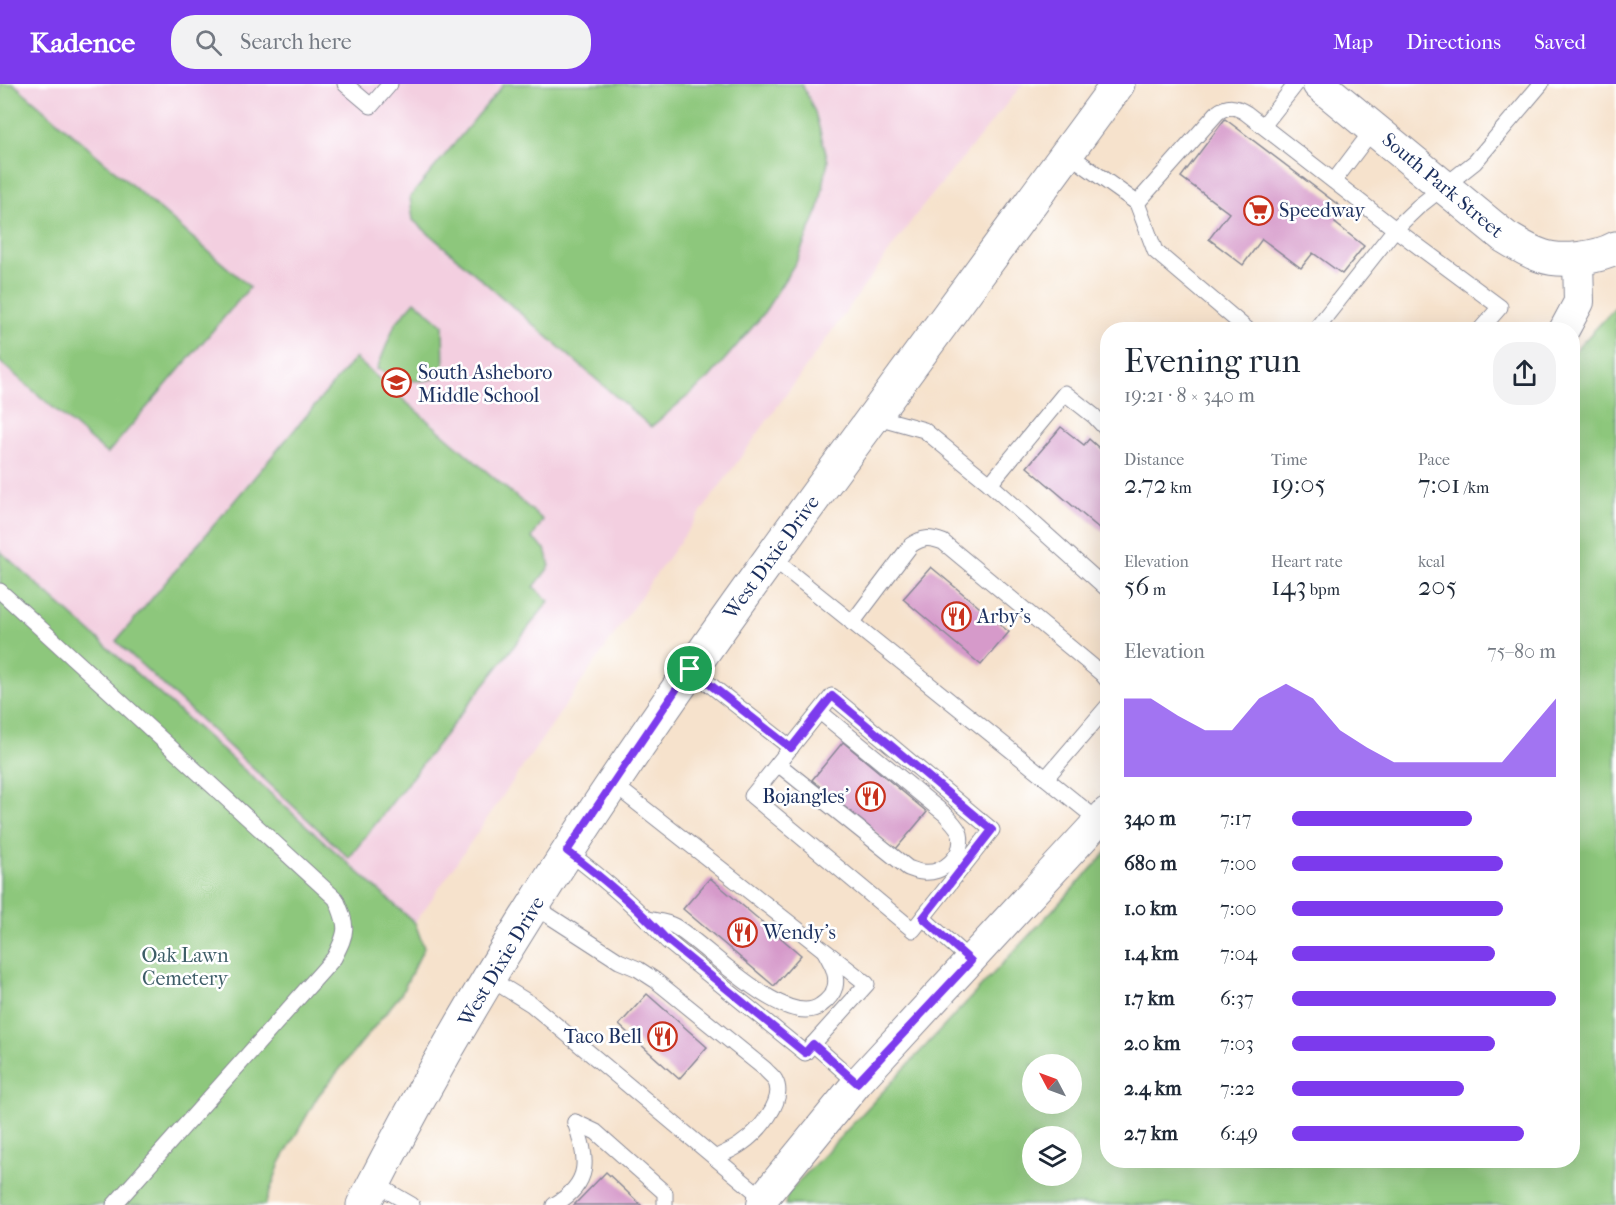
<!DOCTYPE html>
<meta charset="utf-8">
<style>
:root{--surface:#fff;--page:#f2f2f3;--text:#1f2937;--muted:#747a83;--accent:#7c3aed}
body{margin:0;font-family:"IM FELL French Canon",serif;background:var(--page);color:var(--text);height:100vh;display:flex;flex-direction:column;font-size:22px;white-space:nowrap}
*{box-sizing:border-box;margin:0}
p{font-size:20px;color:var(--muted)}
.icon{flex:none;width:33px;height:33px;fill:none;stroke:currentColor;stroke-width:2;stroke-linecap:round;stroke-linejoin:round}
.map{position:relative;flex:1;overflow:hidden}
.drawer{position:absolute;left:1100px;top:238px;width:480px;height:846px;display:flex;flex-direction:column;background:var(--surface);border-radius:24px;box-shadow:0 6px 24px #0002}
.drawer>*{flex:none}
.needle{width:39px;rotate:311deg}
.controls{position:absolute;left:1022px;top:970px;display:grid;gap:12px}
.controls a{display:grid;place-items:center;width:60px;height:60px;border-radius:50%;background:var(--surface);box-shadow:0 6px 24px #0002;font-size:30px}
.pin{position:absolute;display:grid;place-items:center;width:51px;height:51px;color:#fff;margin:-26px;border:3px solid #fff;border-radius:50%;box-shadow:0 2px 6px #0007}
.round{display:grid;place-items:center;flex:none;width:63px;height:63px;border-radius:24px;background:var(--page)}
.overview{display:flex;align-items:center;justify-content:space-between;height:102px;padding:0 24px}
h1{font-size:33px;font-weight:600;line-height:45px}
.figures{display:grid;grid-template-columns:repeat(3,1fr);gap:9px;height:102px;padding:6px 24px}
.figures div{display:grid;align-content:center}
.figures b{font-size:26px;font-weight:600}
.figures small{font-size:16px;font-weight:400}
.figures p{font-size:16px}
.chart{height:168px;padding:12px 24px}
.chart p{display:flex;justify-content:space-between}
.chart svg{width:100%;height:108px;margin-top:6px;fill:var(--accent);opacity:.7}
ul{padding:0 24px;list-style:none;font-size:20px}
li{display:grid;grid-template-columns:96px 72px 1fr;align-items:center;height:45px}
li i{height:15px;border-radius:8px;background:var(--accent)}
header{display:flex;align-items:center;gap:36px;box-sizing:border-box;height:84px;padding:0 30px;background:var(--accent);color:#fff}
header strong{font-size:28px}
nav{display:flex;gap:33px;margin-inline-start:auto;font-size:21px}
.search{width:420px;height:54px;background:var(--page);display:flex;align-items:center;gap:15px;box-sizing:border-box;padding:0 21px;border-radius:24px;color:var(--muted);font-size:22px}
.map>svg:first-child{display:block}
</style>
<header>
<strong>Kadence</strong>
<div class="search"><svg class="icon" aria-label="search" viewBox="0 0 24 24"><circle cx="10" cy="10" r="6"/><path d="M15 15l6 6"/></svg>Search here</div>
<nav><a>Map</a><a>Directions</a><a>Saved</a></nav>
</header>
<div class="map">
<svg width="1616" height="1121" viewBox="0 0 1616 1121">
<rect width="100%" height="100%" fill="#fff"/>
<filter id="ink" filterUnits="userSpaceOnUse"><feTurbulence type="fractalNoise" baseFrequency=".0167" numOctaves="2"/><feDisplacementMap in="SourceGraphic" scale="12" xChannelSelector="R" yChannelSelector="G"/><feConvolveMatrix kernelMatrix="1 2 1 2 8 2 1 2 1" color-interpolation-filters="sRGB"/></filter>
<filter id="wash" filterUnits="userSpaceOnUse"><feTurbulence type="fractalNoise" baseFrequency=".008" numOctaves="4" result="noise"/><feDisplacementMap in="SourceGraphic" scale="24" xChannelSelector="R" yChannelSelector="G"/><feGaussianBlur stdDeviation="1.35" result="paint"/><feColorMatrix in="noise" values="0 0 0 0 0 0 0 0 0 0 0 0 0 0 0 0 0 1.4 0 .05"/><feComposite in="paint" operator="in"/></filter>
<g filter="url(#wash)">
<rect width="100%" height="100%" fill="#f6e2cc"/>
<polygon fill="#f3cfe0" points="0,0 1023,0 915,132 647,503 415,839 0,467"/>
<g fill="#8dc77b" stroke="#547b6c" stroke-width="1.5" fill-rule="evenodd">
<polygon points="0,0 14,0 250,203 107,370 0,278"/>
<polygon points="504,0 802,0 815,28 828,77 819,124 796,178 762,232 709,294 651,343 413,136 410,113"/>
<path d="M415,217L443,241L444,291C417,302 402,296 377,285L395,240Z"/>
<path d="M1616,223V1121H785L787,1110L1107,768V1077H1572V270ZM1032,981H1071V1020H1032ZM1032,1053H1071V1092H1032Z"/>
<polygon points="355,274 543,436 532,454 545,465 550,482 534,503 549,517 349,774 116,557"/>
<polygon points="0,467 415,839 424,864 401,910 318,1012 280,1079 265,1121 0,1121"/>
</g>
<g id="blocks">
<g fill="#d69aca">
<polygon points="1225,35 1345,126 1335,139 1364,162 1342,190 1313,169 1301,184 1262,155 1243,181 1209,155 1229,129 1181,93"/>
<polygon points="1061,343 1084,361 1089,355 1107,371 1107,451 1027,383"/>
<polygon points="931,483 1009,548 981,581 903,515"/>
<polygon points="843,658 927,728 896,765 812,696"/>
<polygon points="710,794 801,871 774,902 683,825"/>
<polygon points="647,910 707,963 679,995 619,941"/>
<polygon points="606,1088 641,1121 574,1121"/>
</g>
</g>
</g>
<g filter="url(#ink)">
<use href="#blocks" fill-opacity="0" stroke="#888895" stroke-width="1.5"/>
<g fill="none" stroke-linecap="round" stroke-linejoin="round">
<defs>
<g id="service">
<polyline points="345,0 371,22 390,0"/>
<polyline points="1263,42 1296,0"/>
<polyline points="1067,69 1137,119 1155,167 1248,246"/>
<polyline points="1334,97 1374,44"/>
<path d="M1137,119L1217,29C1228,21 1235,22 1246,29L1395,145L1315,246"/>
<polyline points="1480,246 1500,223 1395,145 1418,123 1475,78 1541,0"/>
<polyline points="874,332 924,346 990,400 1107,505"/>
<polyline points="990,400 1065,309 1094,332 1107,346"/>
<polyline points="771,473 1099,737"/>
<path d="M0,507L336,815C348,843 348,847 334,874L114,1121"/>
<path d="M852,539L911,461C923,453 929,453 943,458L1102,590L1107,596"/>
<polyline points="690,585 791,664"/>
<polygon points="832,612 992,746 913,846 752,712"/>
<path d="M778,680L908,784C912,785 917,788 922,788C942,791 965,772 960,750C958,743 950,736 946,731L820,628"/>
<polyline points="1046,694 1107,623"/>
<path d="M567,767C603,794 637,823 667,857L805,969L867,900L612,699"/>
<path d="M534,822L619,877L638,885L655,896L765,985C768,989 773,992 775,996C787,1017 757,1049 741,1060C733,1066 724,1069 715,1074"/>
<polyline points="923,834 971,877"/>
<path d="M647,835C656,837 667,838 674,842C705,859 786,948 821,921C828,916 833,910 835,903C838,890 831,879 825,868"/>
<polyline points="489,894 531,920 763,1114"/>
<polyline points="813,960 857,999"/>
<polyline points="575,1038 596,1048 665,1109 665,1121"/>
<polyline points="374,1099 412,1121"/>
<path d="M554,1121C592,1099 588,1075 575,1038"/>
</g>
<g id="minor">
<polyline points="1564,246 1579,218 1578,175"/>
<polyline points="762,1121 763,1114 857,999 1107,728"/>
</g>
<g id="primary">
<path d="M1319,0L1505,153C1517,160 1529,168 1542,172C1562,179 1598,174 1616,164"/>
<path d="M363,1121C493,863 658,627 828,395C925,263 1021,132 1118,0"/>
</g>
</defs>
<use href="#service" stroke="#888895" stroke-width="17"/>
<use href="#minor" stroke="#888895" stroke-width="32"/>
<use href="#primary" stroke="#888895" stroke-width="35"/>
<use href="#service" stroke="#fff" stroke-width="15"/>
<use href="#minor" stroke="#fff" stroke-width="30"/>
<use href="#primary" stroke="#fff" stroke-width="33"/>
</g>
</g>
<g fill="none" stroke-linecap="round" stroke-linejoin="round" filter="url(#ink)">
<defs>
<path id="route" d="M690,585L791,664L832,612L992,746L923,834L971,877L857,999L813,960L805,969L667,856C637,823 603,794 567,767Z"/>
</defs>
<use href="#route" stroke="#fff" stroke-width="12"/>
<use href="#route" stroke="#7c3aed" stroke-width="8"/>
</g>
<defs>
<symbol id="supermarket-ring" viewBox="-11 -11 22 22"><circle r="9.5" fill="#fff" stroke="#c8321e" stroke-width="1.5"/><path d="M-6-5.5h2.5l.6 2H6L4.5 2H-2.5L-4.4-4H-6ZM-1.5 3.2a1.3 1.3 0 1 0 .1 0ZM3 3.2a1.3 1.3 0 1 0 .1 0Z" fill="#c8321e"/></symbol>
<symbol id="school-ring" viewBox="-11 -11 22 22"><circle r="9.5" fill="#fff" stroke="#c8321e" stroke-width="1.5"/><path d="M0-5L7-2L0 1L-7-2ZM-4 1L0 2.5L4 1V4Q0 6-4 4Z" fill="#c8321e"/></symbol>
<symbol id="restaurant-ring" viewBox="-11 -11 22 22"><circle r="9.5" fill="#fff" stroke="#c8321e" stroke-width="1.5"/><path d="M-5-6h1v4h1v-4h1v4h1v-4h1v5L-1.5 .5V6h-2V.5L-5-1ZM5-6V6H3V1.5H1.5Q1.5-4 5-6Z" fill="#c8321e"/></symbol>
</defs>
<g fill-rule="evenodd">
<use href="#supermarket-ring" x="1242" y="110" width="33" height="33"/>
<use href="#school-ring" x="380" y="282" width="33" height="33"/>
<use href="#restaurant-ring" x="940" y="516" width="33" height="33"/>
<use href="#restaurant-ring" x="854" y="696" width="33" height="33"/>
<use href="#restaurant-ring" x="726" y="832" width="33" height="33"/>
<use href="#restaurant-ring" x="646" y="936" width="33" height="33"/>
</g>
<g text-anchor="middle" stroke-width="5" stroke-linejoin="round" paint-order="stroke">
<g font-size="20" fill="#1b2f5e" stroke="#fff">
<text transform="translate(1443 101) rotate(40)" y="7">South Park Street</text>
<text transform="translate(771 473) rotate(-54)" y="7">West Dixie Drive</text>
<text transform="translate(501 877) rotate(-59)" y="7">West Dixie Drive</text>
</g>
<g font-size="20" fill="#1b2f5e" stroke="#fff" text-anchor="start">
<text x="1279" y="133">Speedway</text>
<text x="418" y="295">South Asheboro<tspan x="418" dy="23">Middle School</tspan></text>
<text x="977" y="539">Arby's</text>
<text x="849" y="719" text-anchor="end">Bojangles'</text>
<text x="763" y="855">Wendy's</text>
<text x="642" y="959" text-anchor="end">Taco Bell</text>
</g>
<g font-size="20" fill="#3d5d67" stroke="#fff">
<text x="185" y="878">Oak Lawn<tspan x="185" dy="23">Cemetery</tspan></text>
</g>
</g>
</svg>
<div class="controls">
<a><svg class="needle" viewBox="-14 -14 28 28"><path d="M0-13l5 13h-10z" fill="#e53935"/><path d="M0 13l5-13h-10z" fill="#747a83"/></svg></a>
<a><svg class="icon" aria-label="layers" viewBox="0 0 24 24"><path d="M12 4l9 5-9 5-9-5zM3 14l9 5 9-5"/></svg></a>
</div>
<div class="pin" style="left:690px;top:585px;background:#1e9e55"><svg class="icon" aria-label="arrive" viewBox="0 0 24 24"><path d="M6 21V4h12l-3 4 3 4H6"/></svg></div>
<section class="drawer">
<div class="overview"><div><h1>Evening run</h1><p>19:21 · 8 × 340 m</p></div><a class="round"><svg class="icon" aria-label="share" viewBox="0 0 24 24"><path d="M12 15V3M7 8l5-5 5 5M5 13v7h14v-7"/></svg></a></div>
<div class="figures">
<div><p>Distance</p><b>2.72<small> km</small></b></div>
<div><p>Time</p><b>19:05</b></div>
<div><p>Pace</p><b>7:01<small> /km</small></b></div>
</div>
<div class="figures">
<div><p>Elevation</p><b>56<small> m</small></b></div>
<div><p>Heart rate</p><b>143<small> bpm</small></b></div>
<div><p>kcal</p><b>205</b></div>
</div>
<div class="chart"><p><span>Elevation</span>75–80 m</p>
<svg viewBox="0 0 160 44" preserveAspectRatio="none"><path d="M0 44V12L10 12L20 19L30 25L40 25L50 12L60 6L70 12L80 25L90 32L100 38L110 38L120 38L130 38L140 38L150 25L160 12V44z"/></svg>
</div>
<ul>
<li><b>340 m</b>7:17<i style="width:68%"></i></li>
<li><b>680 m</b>7:00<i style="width:80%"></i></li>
<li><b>1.0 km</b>7:00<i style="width:80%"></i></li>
<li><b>1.4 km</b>7:04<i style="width:77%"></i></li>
<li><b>1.7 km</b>6:37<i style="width:100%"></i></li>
<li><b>2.0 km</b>7:03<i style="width:77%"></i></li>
<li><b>2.4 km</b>7:22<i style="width:65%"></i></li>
<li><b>2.7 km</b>6:49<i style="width:88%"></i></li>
</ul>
</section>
</div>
